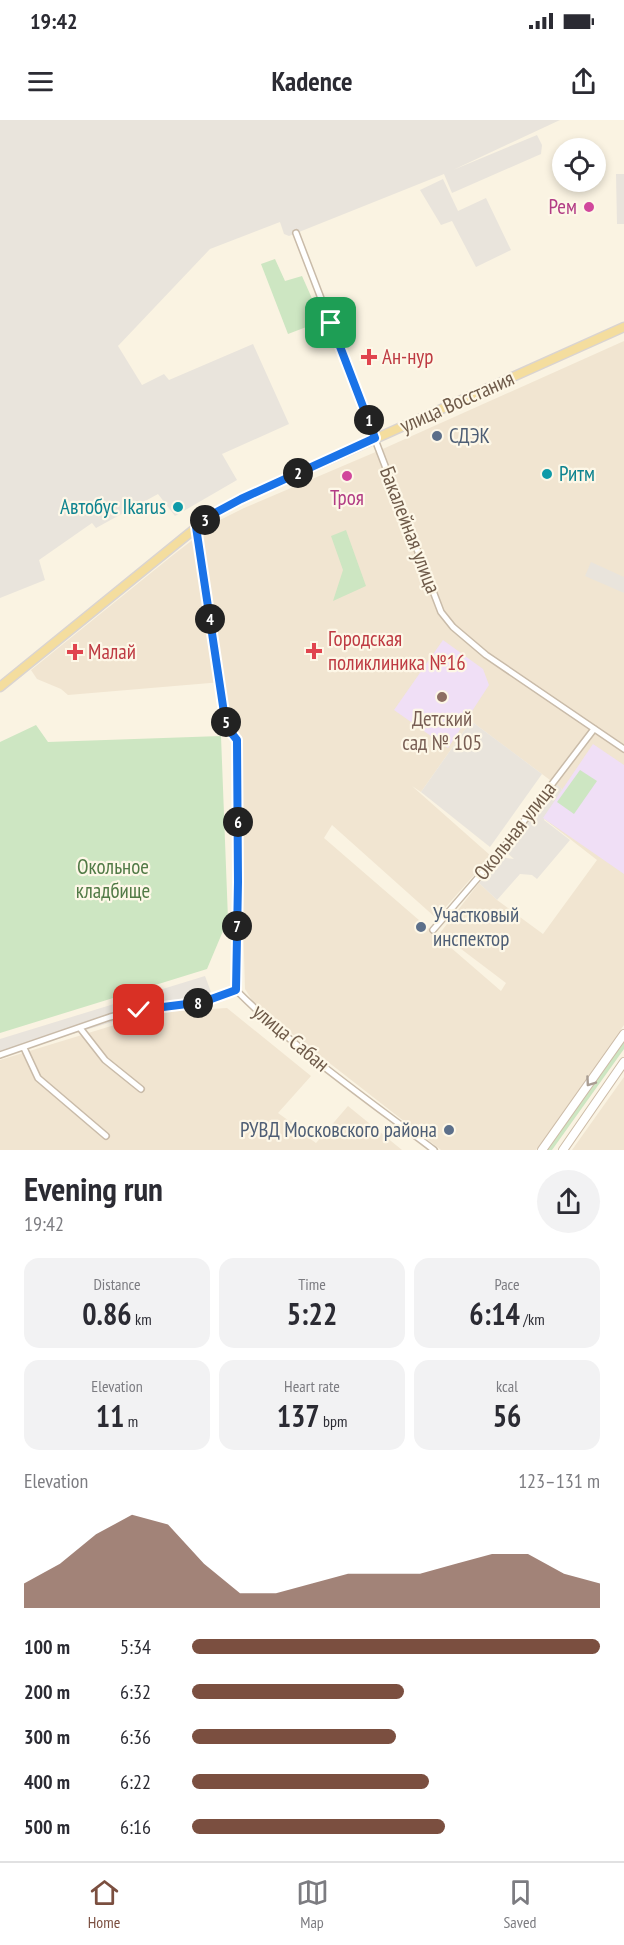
<!DOCTYPE html>
<meta charset="utf-8">
<style>
:root{--surface:#fff;--page:#f2f2f3;--text:#2b2b33;--muted:#7c7c81;--line:#e1e1e2;--accent:#7b4f40}
body{margin:0;font-family:"PT Sans Narrow",sans-serif;background:var(--page);color:var(--text);height:100vh;display:flex;flex-direction:column;font-size:22px;white-space:nowrap}
*{box-sizing:border-box;margin:0}
p{font-size:20px;color:var(--muted)}
.icon{flex:none;width:33px;height:33px;fill:none;stroke:currentColor;stroke-width:2;stroke-linecap:round;stroke-linejoin:round}
.map{position:relative;height:1030px;overflow:hidden}
.side{display:flex;flex-direction:column;background:var(--surface);flex:1}
.side>*{flex:none}
.fabs{position:absolute;left:552px;top:18px;display:grid;gap:12px}
.fabs a{display:grid;place-items:center;width:54px;height:54px;border-radius:50%;background:var(--surface);box-shadow:0 3px 9px #0003;font-size:30px}
.pin{position:absolute;display:grid;place-items:center;width:51px;height:51px;color:#fff;margin:-26px;border-radius:12px;box-shadow:0 3px 9px #0006}
.km{position:absolute;width:30px;height:30px;margin:-15px;border-radius:50%;background:#222;color:#fff;font-size:16px;line-height:30px;text-align:center}
.round{display:grid;place-items:center;flex:none;width:63px;height:63px;border-radius:32px;background:var(--page)}
.summary{display:flex;align-items:center;justify-content:space-between;height:102px;padding:0 24px}
h1{font-size:33px;font-weight:800;line-height:45px}
.metrics{display:grid;grid-template-columns:repeat(3,1fr);gap:9px;height:102px;padding:6px 24px}
.metrics div{display:grid;align-content:center;border-radius:15px;background:var(--page);text-align:center}
.metrics b{font-size:30px;font-weight:800}
.metrics small{font-size:16px;font-weight:400}
.metrics p{font-size:16px}
.chart{height:168px;padding:12px 24px}
.chart p{display:flex;justify-content:space-between}
.chart svg{width:100%;height:108px;margin-top:6px;fill:var(--accent);opacity:.7}
ul{padding:0 24px;list-style:none;font-size:20px}
li{display:grid;grid-template-columns:96px 72px 1fr;align-items:center;height:45px}
li i{height:15px;border-radius:8px;background:var(--accent)}
.status{display:flex;justify-content:space-between;align-items:center;height:42px;padding:0 30px;background:var(--surface);direction:ltr}
.status svg{height:16px;fill:currentColor}
header{display:flex;justify-content:space-between;align-items:center;height:78px;padding:0 24px;background:var(--surface);font-size:27px;font-weight:800}
.tabs{display:flex;justify-content:space-around;align-items:center;height:84px;border-top:2px solid var(--line);background:var(--surface);font-size:16px;color:var(--muted)}
.tabs a{display:grid;justify-items:center;gap:3px}
.tabs .current{color:var(--accent)}
.map>svg:first-child{display:block}
</style>
<div class="status"><b>19:42</b><svg viewBox="0 0 49 12"><path d="M0 12V9h3v3zM5 12V6h3v6zM10 12V3h3v9zM15 12V0h3v12zM26 1h20v11H26zM47 4h2v5h-2z"/></svg></div>
<header><svg class="icon" aria-label="menu" viewBox="0 0 24 24"><path d="M4 6h16M4 12h16M4 18h16"/></svg>Kadence<svg class="icon" aria-label="share" viewBox="0 0 24 24"><path d="M12 15V3M7 8l5-5 5 5M5 13v7h14v-7"/></svg></header>
<div class="map">
<svg width="624" height="1030" viewBox="0 0 624 1030">
<rect width="100%" height="100%" fill="#faf3e2"/>
<g fill="#f1e5d1" fill-rule="evenodd">
<path d="M624,221V905L536,1030H441L255,885L245,869L238,627L229,604L222,562L68,575L61,569L37,559L31,550L173,435L216,402L244,388L385,328ZM471,601L562,669L543,698L597,740L543,814L497,780L479,763L440,813L506,863L501,871L324,718L332,705L436,798L491,736L412,666L421,672Z"/>
<polygon points="227,888 311,956 278,993 299,1008 298,1010 316,1023 348,986 402,1030 0,1030 0,940 157,892"/>
<polygon points="624,957 624,1030 572,1030"/>
</g>
<g fill="#e9e4dc">
<polygon points="0,0 560,0 453,50 537,15 542,25 541,34 452,73 444,54 289,116 284,114 280,102 210,129 118,226 142,265 164,254 169,260 253,224 289,304 222,334 237,360 175,396 158,374 96,408 92,403 39,440 45,460 0,478"/>
<polygon points="616,54 624,54 624,104 617,104"/>
<polygon points="443,59 458,91 486,78 511,130 476,147 452,101 441,105 420,70"/>
<polygon points="591,442 624,457 624,473 585,456"/>
<polygon points="471,601 542,654 490,727 421,672"/>
<polygon points="551,660 562,669 544,700 570,720 537,759 532,755 520,754 497,780 479,763 499,737 514,739 500,727"/>
<polygon points="205,856 211,872 0,936 0,919"/>
</g>
<g fill="#f0dff6">
<polygon points="443,520 483,549 489,565 448,628 394,590"/>
<polygon points="593,624 624,645 624,754 543,698"/>
</g>
<g fill="#cde6c2">
<polygon points="275,139 285,161 302,156 322,201 288,214 261,144"/>
<polygon points="346,410 366,466 333,481 343,450 331,416"/>
<polygon points="36,605 48,622 221,616 228,799 207,849 0,913 0,622"/>
<polygon points="580,650 597,661 574,694 557,682"/>
<polygon points="624,919 624,929 552,1030 546,1030"/>
</g>
<g fill="none" stroke-linecap="round" stroke-linejoin="round">
<defs>
<g id="minor">
<polyline points="296,113 441,492 453,507 486,535 624,629"/>
<path d="M196,407L227,606L237,620L238,762L236,870C296,930 367,979 434,1030"/>
<polyline points="433,810 501,731 594,609"/>
<polyline points="80,908 105,940 141,969"/>
<polyline points="24,928 38,958 106,1016"/>
<polyline points="0,935 110,897 139,890 203,882 236,870"/>
</g>
<g id="secondary">
<polyline points="542,1030 624,914"/>
<polyline points="563,1030 624,942"/>
</g>
<polyline id="primary" points="0,567 213,394 241,379 624,207"/>
</defs>
<use href="#minor" stroke="#c9bba9" stroke-width="8"/>
<use href="#secondary" stroke="#cdbca8" stroke-width="10"/>
<use href="#primary" stroke="#dad4d0" stroke-width="11"/>
<use href="#minor" stroke="#fff" stroke-width="5"/>
<use href="#secondary" stroke="#fff" stroke-width="8"/>
<use href="#primary" stroke="#f4dd9e" stroke-width="8"/>
</g>
<defs><path id="oneway-chevron" d="M-2-3.5L2.5 0L-2 3.5" fill="none" stroke-width="1.6" stroke-linecap="round" stroke-linejoin="round" transform="scale(1.5)"/></defs>
<use stroke="#a99d92" href="#oneway-chevron" transform="translate(590 962) rotate(125)"/>
<g fill="none" stroke-linecap="round" stroke-linejoin="round">
<defs>
<polyline id="route" points="139,890 203,882 236,870 238,762 237,620 226,606 196,407 213,394 241,379 375,318 331,203"/>
</defs>
<use href="#route" stroke="#fff" stroke-width="12"/>
<use href="#route" stroke="#1a73e8" stroke-width="8"/>
</g>
<g fill="#d1479c" stroke="#fdf7e7" stroke-width="2">
<circle cx="589" cy="87" r="6"/>
<circle cx="347" cy="356" r="6"/>
</g>
<g fill="#e0444e" stroke="#fdf7e7" stroke-width="2">
<path d="M366 228h6v6h6v6h-6v6h-6v-6h-6v-6h6z"/>
<path d="M311 522h6v6h6v6h-6v6h-6v-6h-6v-6h6z"/>
<path d="M72 523h6v6h6v6h-6v6h-6v-6h-6v-6h6z"/>
</g>
<g fill="#5c6f8a" stroke="#fdf7e7" stroke-width="2">
<circle cx="437" cy="316" r="6"/>
<circle cx="421" cy="807" r="6"/>
<circle cx="449" cy="1010" r="6"/>
</g>
<g fill="#0f9aa8" stroke="#fdf7e7" stroke-width="2">
<circle cx="547" cy="354" r="6"/>
<circle cx="178" cy="387" r="6"/>
</g>
<circle fill="#8d6e63" stroke="#fdf7e7" stroke-width="2" cx="442" cy="577" r="6"/>
<g text-anchor="middle" stroke-width="4.5" stroke-linejoin="round" paint-order="stroke">
<g font-size="21" fill="#b23c85" stroke="#fdf7e7" text-anchor="end">
<text x="577" y="94">Рем</text>
<text x="347" y="385" text-anchor="middle">Троя</text>
</g>
<g font-size="21" fill="#be3a42" stroke="#fdf7e7" text-anchor="start">
<text x="382" y="244">Ан-нур</text>
<text x="328" y="526">Городская<tspan x="328" dy="24">поликлиника №16</tspan></text>
<text x="88" y="539">Малай</text>
</g>
<g font-size="21" fill="#6f5b4a" stroke="#fdf7e7">
<text transform="translate(457 282) rotate(-24)" y="7">улица Восстания</text>
<text transform="translate(410 410) rotate(69)" y="7">Бакалейная улица</text>
<text transform="translate(515 711) rotate(-52)" y="7">Окольная улица</text>
<text transform="translate(291 918) rotate(40)" y="7">улица Сабан</text>
</g>
<g font-size="21" fill="#4e5e75" stroke="#fdf7e7" text-anchor="start">
<text x="449" y="323">СДЭК</text>
<text x="433" y="802">Участковый<tspan x="433" dy="24">инспектор</tspan></text>
<text x="437" y="1017" text-anchor="end">РУВД Московского района</text>
</g>
<g font-size="21" fill="#0d838f" stroke="#fdf7e7" text-anchor="start">
<text x="559" y="361">Ритм</text>
<text x="166" y="394" text-anchor="end">Автобус Ikarus</text>
</g>
<g font-size="21" fill="#785e54" stroke="#fdf7e7">
<text x="442" y="606">Детский<tspan x="442" dy="24">сад № 105</tspan></text>
</g>
<g font-size="21" fill="#517a46" stroke="#fdf7e7">
<text x="113" y="754">Окольное<tspan x="113" dy="24">кладбище</tspan></text>
</g>
</g>
</svg>
<div class="fabs">
<a><svg class="icon" aria-label="locate" viewBox="0 0 24 24"><circle cx="12" cy="12" r="6"/><path d="M12 2v4M12 18v4M2 12h4M18 12h4"/></svg></a>
</div>
<div class="pin" style="left:331px;top:203px;background:#1e9e55"><svg class="icon" aria-label="arrive" viewBox="0 0 24 24"><path d="M6 21V4h12l-3 4 3 4H6"/></svg></div>
<div class="pin" style="left:139px;top:890px;background:#d93025"><svg class="icon" aria-label="check" viewBox="0 0 24 24"><path d="M5 12l5 5 9-10"/></svg></div>
<b class="km" style="left:369px;top:300px">1</b>
<b class="km" style="left:298px;top:353px">2</b>
<b class="km" style="left:205px;top:400px">3</b>
<b class="km" style="left:210px;top:499px">4</b>
<b class="km" style="left:226px;top:602px">5</b>
<b class="km" style="left:238px;top:702px">6</b>
<b class="km" style="left:237px;top:806px">7</b>
<b class="km" style="left:198px;top:883px">8</b>
</div>
<section class="side">
<div class="summary"><div><h1>Evening run</h1><p>19:42</p></div><a class="round"><svg class="icon" aria-label="share" viewBox="0 0 24 24"><path d="M12 15V3M7 8l5-5 5 5M5 13v7h14v-7"/></svg></a></div>
<div class="metrics">
<div><p>Distance</p><b>0.86<small> km</small></b></div>
<div><p>Time</p><b>5:22</b></div>
<div><p>Pace</p><b>6:14<small> /km</small></b></div>
</div>
<div class="metrics">
<div><p>Elevation</p><b>11<small> m</small></b></div>
<div><p>Heart rate</p><b>137<small> bpm</small></b></div>
<div><p>kcal</p><b>56</b></div>
</div>
<div class="chart"><p><span>Elevation</span>123–131 m</p>
<svg viewBox="0 0 160 44" preserveAspectRatio="none"><path d="M0 44V34L10 26L20 14L30 6L40 10L50 26L60 38L70 38L80 34L90 30L100 30L110 30L120 26L130 22L140 22L150 30L160 34V44z"/></svg>
</div>
<ul>
<li><b>100 m</b>5:34<i style="width:100%"></i></li>
<li><b>200 m</b>6:32<i style="width:52%"></i></li>
<li><b>300 m</b>6:36<i style="width:50%"></i></li>
<li><b>400 m</b>6:22<i style="width:58%"></i></li>
<li><b>500 m</b>6:16<i style="width:62%"></i></li>
</ul>
</section>
<nav class="tabs">
<a class="current"><svg class="icon" aria-label="home" viewBox="0 0 24 24"><path d="M3 11l9-7 9 7M6 9v11h12V9"/></svg>Home</a>
<a><svg class="icon" aria-label="map" viewBox="0 0 24 24"><path d="M3 6l6-2 6 2 6-2v14l-6 2-6-2-6 2zM9 4v14M15 6v14"/></svg>Map</a>
<a><svg class="icon" aria-label="saved" viewBox="0 0 24 24"><path d="M7 4h10v16l-5-4-5 4z"/></svg>Saved</a>
</nav>
